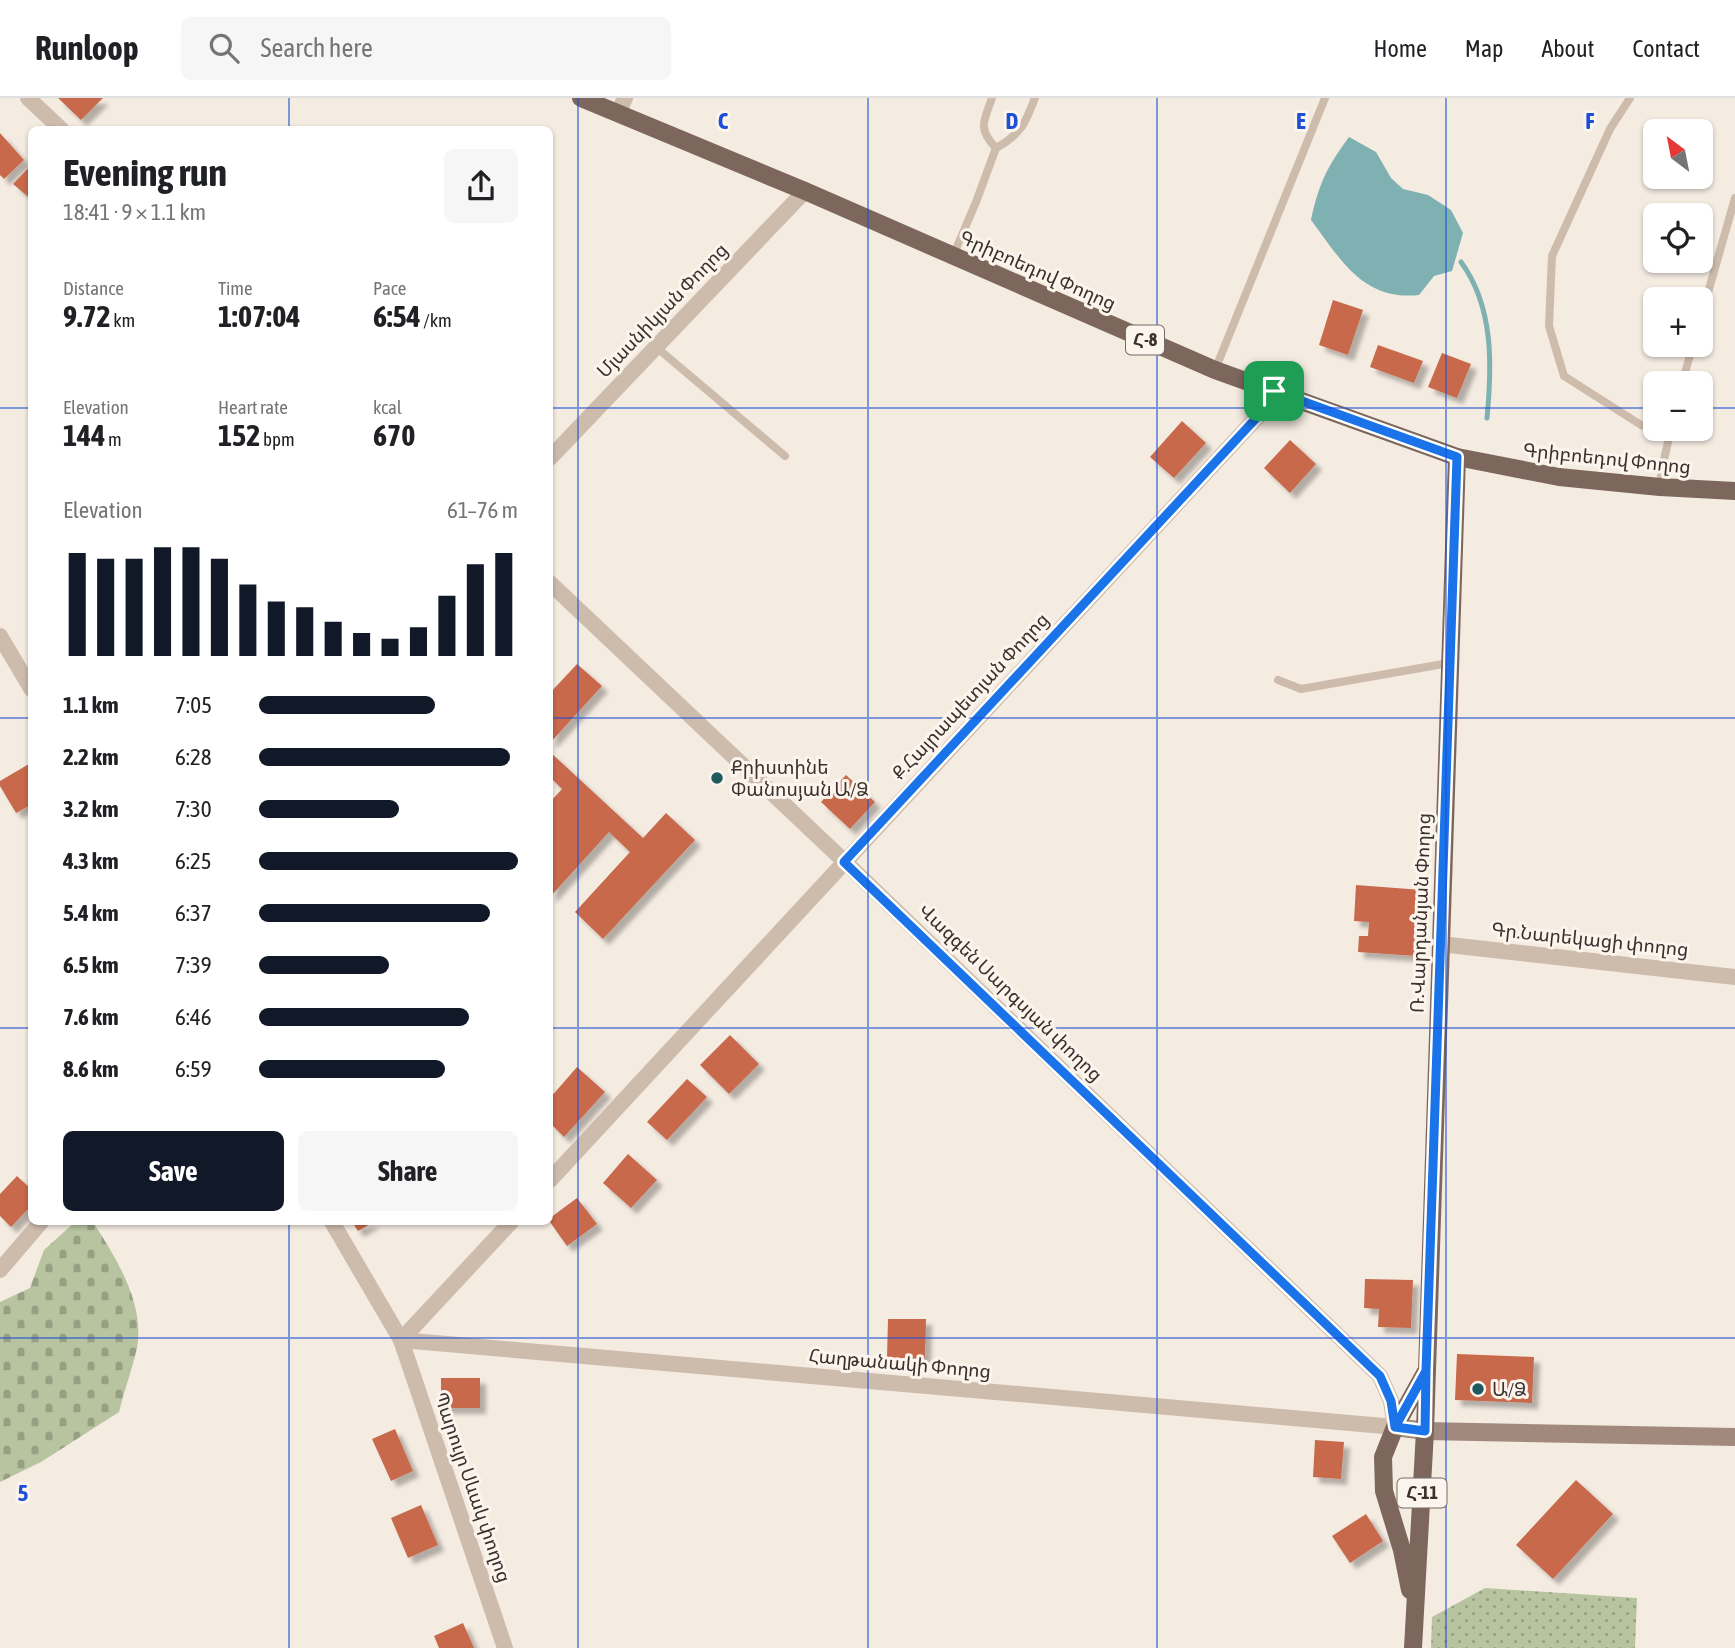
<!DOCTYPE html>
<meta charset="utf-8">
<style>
:root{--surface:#fff;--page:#f6f6f6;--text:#202124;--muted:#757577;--line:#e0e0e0;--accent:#111827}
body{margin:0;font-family:"Asap Condensed","Noto Sans Armenian",sans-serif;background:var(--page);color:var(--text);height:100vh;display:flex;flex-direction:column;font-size:26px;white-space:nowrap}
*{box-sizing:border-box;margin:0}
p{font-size:23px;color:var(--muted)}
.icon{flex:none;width:38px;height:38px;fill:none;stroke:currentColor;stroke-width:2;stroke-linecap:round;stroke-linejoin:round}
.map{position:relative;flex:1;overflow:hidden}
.drawer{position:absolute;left:28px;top:28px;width:525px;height:1099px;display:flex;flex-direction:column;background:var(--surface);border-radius:10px;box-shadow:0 2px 5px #0004}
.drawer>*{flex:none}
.needle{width:46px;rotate:328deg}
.controls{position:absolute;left:1643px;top:21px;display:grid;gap:14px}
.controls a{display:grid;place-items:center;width:70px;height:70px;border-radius:10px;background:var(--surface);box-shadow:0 2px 5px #0004;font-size:35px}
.pin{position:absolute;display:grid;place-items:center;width:60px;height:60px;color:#fff;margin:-30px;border-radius:14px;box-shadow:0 4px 10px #0006}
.round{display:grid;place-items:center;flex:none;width:74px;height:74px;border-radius:10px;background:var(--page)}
.head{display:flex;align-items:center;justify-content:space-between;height:119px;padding:0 35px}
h1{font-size:38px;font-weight:700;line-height:52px}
.figures{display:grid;grid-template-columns:repeat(3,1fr);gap:10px;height:119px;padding:7px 35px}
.figures div{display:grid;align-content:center}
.figures b{font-size:30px;font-weight:700}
.figures small{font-size:19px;font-weight:400}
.figures p{font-size:19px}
.chart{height:196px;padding:14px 35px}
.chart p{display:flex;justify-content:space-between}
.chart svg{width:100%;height:126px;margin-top:7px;stroke:var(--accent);stroke-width:6}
.cta{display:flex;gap:14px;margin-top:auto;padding:14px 35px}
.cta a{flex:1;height:80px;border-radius:10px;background:var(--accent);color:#fff;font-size:28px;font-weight:700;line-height:80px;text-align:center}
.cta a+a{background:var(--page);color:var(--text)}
ul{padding:0 35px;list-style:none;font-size:23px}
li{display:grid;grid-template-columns:112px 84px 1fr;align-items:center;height:52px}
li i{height:18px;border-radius:9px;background:var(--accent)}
header{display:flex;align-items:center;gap:42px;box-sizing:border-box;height:98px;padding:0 35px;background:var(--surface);border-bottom:2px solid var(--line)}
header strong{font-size:33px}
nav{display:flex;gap:38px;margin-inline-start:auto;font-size:24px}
.search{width:490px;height:63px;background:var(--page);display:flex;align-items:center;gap:18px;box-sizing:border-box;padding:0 24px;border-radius:10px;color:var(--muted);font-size:26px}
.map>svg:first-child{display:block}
</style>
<header>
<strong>Runloop</strong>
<div class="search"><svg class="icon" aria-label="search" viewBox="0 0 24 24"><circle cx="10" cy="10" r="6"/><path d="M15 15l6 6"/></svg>Search here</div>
<nav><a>Home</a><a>Map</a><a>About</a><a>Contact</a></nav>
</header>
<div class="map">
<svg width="1735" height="1550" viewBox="0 0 1735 1550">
<defs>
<pattern id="cemetery-stones" width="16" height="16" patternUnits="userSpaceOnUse" patternTransform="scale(1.75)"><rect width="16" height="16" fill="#b8c4a0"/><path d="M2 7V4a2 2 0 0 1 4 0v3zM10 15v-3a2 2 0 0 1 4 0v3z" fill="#97a083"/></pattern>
<pattern id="park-dots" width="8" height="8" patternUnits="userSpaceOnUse" patternTransform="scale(1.75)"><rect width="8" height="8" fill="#b8c4a0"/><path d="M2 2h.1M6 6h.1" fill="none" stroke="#97a083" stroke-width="1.8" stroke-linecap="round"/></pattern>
<filter id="shadow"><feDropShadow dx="6" dy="6" stdDeviation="2" flood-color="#0004"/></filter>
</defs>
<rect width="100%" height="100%" fill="#f4ebe1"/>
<path fill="url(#cemetery-stones)" d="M75,1124H93C116,1160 145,1205 137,1250C132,1272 124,1293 119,1314L41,1364L0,1384V1204L30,1190L44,1152Z"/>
<polygon fill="url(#park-dots)" points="1485,1490 1637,1500 1635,1550 1431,1550 1432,1519"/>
<path fill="#7fb0b2" d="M1349,39L1376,54L1391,80L1403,91L1428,97L1451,112L1463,135L1452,173L1434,178L1419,197C1363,203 1341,162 1311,122C1319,85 1327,69 1349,39Z"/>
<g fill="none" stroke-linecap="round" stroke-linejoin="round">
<path stroke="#7fb0b2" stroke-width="5" d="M1461,164C1494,209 1492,268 1487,320"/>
</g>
<g fill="#c8694b" filter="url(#shadow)">
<polygon points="58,0 103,0 81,22"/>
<polygon points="0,35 24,62 4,81 0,77"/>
<polygon points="32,66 32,102 13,86"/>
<polygon points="1333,202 1363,212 1348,257 1319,247"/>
<polygon points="1378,247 1423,263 1414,285 1370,269"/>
<polygon points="1442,255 1471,266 1457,300 1428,289"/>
<polygon points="1182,323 1206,345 1174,380 1150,359"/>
<polygon points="1290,342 1316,366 1290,395 1264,370"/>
<polygon points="577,566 602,588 550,645 550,595"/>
<polygon points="550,654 643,740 666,715 695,742 603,841 575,814 630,754 609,734 550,799 550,704 562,691 550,679"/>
<polygon points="29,666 32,670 32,706 16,715 0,688 0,683"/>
<polygon points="846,677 875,704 850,731 821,704"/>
<polygon points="1356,787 1422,792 1417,858 1358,854 1359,838 1368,838 1369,824 1354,823"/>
<polygon points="730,937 759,966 729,996 700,967"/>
<polygon points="577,969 605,994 564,1039 550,1025 550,1000"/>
<polygon points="687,981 707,999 667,1042 647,1024"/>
<polygon points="628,1056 657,1082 631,1110 603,1085"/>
<polygon points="17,1078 32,1092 32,1107 11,1129 0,1118 0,1096"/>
<polygon points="577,1100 597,1126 567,1148 550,1124 550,1120"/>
<polygon points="352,1124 374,1124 358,1133"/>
<polygon points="1365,1181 1413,1182 1411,1230 1378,1229 1379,1211 1364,1210"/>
<polygon points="888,1221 926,1221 925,1260 887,1260"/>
<polygon points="1457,1256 1534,1259 1532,1305 1455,1302"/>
<rect x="441" y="1280" width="39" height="30"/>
<polygon points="395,1331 413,1373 391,1383 372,1341"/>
<polygon points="1315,1342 1344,1344 1341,1381 1313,1379"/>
<polygon points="1576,1382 1613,1416 1553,1481 1516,1447"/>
<polygon points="421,1407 438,1447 408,1460 391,1420"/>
<polygon points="1366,1416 1383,1443 1350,1465 1332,1438"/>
<polygon points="463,1525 474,1550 439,1550 434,1538"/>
</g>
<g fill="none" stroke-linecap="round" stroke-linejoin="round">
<g stroke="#cdbbac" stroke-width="8">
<path d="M992,0C984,23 977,30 996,50"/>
<polyline points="1630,0 1610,31 1552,158 1549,228 1564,278 1641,327 1670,338"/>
<path d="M953,158L976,104L996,50C1021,36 1025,26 1035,0"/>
<polyline points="1701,219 1735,100"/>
<polyline points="656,249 785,358"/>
<polyline points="1215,272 1325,0"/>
<polyline points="1682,285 1693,247"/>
<polyline points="1660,389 1662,370 1671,331"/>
<polyline points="1278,582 1301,591 1449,565"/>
</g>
<g stroke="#cdbbac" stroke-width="16">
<polyline points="28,0 62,32"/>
<polyline points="618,15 625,0"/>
<polyline points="550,360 805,93"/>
<polyline points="0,538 32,592"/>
<polyline points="1440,846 1735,879"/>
<polyline points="550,1082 1260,316 1274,293"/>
<polyline points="332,1124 401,1242 505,1550"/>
<polyline points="0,1172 41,1124"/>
<polyline points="401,1242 1395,1329 1391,1303 1380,1278 844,763 550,485"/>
<polyline points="401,1242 511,1124"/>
</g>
<polyline stroke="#a18a7d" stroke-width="18" points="1395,1329 1425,1333 1735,1339"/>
<g stroke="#7d675c" stroke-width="18">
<polyline points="581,0 805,93 1215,272 1457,359 1559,379 1660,389 1735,393"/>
<polyline points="1410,1492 1402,1452 1384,1393 1383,1359 1395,1329 1425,1275"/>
<polyline points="1413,1550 1425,1333 1457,359"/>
</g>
</g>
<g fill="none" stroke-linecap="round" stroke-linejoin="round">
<defs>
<polyline id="route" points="1274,293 1457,359 1426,1273 1395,1329 1425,1333 1426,1273 1395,1329 1391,1303 1380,1278 844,764 1260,316 1274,293"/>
</defs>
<use href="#route" stroke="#fff" stroke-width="14"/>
<use href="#route" stroke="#1a73e8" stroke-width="9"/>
</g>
<path fill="none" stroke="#1d4ed8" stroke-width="2" stroke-opacity="0.55" d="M289,0V32M578,0V1550M868,0V1550M1157,0V1550M1446,0V1550M0,310H32M550,310H1656M1701,310H1735M0,620H32M550,620H1735M0,930H32M550,930H1735M289,1124V1550M0,1240H1735"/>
<g fill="#1f5a5e" stroke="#fbf5ee" stroke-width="2.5">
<circle cx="717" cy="680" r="7"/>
<circle cx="1478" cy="1291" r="7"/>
</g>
<g text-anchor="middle" stroke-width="6" stroke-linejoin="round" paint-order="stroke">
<g fill="#fbf5ee" stroke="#756b66" stroke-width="2">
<rect x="1126" y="227.5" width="38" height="29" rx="5"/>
<rect x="1397.5" y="1380.5" width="49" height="29" rx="5"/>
</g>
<g font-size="18" font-weight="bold" fill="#3b302b">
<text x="1145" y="248">Հ-8</text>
<text x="1422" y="1401">Հ-11</text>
</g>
<g font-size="19" fill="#3b302b" stroke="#fbf5ee">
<text transform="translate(1038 172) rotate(24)" y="7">Գրիբոեդով Փողոց</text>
<text transform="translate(662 212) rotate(-46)" y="7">Մյասնիկյան Փողոց</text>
<text transform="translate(1607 360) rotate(6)" y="7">Գրիբոեդով Փողոց</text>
<text transform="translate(970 598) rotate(-47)" y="7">Ք.Հայրապետյան Փողոց</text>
<text transform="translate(1420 815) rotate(-88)" y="7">Ռ.Վարդանյան Փողոց</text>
<text transform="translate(1590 841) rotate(6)" y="7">Գր.Նարեկացի փողոց</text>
<text transform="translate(1011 894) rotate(44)" y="7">Վազգեն Սարգսյան փողոց</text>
<text transform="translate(900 1265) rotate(5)" y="7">Հաղթանակի Փողոց</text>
<text transform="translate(473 1389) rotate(71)" y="7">Պարույր Սևակ փողոց</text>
</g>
<g font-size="19" fill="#3b302b" stroke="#fbf5ee" text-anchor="start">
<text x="731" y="676">Քրիստինե<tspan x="731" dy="22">Փանոսյան Ա/Ձ</tspan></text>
<text x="1492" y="1298">Ա/Ձ</text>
</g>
</g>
<g font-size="23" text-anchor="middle" font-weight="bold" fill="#1d4ed8" stroke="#fbf5ee" stroke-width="6" stroke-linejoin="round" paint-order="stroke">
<text x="723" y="31">C</text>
<text x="1012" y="31">D</text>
<text x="1301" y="31">E</text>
<text x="1590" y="31">F</text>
<text x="23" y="1403">5</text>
</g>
</svg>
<div class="controls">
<a><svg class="needle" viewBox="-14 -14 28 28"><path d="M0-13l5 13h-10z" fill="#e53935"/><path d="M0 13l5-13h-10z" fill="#757577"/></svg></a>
<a><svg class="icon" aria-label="locate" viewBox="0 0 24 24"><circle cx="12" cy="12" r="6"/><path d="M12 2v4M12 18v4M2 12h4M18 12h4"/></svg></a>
<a>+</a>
<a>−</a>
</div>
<div class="pin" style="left:1274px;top:293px;background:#1e9e55"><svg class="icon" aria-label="arrive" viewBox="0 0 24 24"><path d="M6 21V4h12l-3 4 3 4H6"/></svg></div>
<section class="drawer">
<div class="head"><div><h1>Evening run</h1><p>18:41 · 9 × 1.1 km</p></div><a class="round"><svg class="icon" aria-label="share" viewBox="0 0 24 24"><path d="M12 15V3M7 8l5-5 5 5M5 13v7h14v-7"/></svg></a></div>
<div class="figures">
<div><p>Distance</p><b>9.72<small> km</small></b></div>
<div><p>Time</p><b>1:07:04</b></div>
<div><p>Pace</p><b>6:54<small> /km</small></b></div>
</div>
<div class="figures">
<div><p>Elevation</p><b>144<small> m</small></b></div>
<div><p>Heart rate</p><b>152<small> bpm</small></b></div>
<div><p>kcal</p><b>670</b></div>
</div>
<div class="chart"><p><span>Elevation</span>61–76 m</p>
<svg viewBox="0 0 160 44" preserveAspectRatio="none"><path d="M5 44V8M15 44V10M25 44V10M35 44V6M45 44V6M55 44V10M65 44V19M75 44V25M85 44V27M95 44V32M105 44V36M115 44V38M125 44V34M135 44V23M145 44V12M155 44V8"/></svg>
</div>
<ul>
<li><b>1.1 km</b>7:05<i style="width:68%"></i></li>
<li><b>2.2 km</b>6:28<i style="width:97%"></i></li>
<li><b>3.2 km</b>7:30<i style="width:54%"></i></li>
<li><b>4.3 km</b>6:25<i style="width:100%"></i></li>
<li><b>5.4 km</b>6:37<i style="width:89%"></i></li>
<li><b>6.5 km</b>7:39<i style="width:50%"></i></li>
<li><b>7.6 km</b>6:46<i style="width:81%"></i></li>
<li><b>8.6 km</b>6:59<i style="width:72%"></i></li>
</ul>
<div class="cta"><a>Save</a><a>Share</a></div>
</section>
</div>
